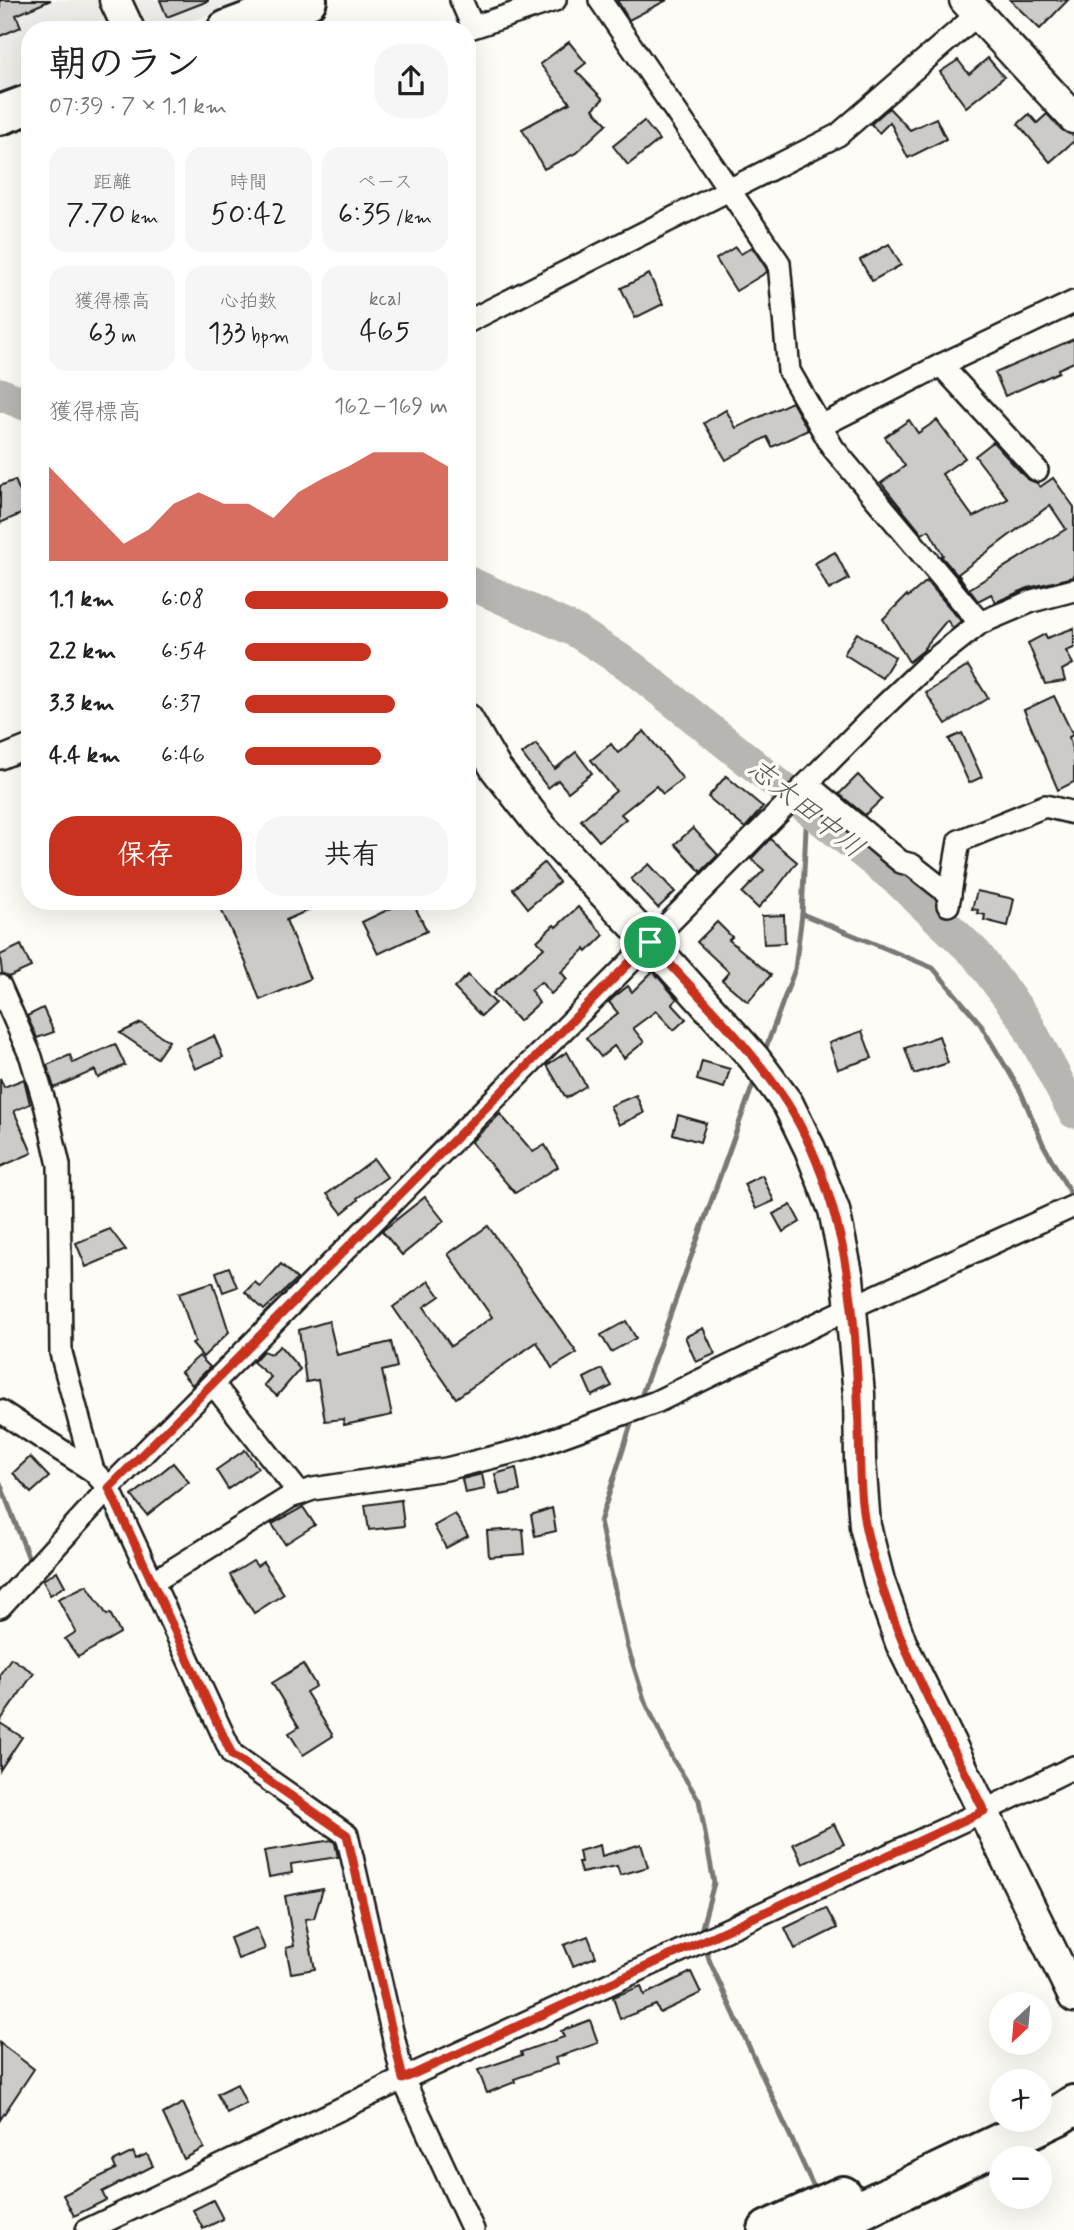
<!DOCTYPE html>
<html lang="ja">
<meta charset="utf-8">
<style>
:root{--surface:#fff;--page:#f6f6f6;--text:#202124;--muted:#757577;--accent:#c8321e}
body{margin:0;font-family:Mynerve,"Klee One",sans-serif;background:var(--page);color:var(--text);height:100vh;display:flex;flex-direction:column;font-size:26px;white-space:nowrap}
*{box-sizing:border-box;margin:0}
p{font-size:23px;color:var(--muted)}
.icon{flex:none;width:38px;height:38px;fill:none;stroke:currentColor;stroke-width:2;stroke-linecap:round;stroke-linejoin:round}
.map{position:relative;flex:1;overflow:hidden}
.side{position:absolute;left:21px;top:21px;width:455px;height:889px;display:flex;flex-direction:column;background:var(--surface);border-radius:28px;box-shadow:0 7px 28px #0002}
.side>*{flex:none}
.needle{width:46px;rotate:206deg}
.fabs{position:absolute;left:989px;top:1992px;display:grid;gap:14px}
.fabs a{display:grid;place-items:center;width:63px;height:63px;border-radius:50%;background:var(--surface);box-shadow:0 7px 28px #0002;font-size:35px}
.pin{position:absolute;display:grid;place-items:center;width:60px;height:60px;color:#fff;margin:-30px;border:4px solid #fff;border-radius:50%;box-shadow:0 2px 7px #0007}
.round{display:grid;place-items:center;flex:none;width:74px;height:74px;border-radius:28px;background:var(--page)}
.headline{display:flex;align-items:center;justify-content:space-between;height:119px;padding:0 28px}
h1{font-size:38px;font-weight:600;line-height:52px}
.metrics{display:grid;grid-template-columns:repeat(3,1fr);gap:10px;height:119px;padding:7px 28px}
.metrics div{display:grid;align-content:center;border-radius:18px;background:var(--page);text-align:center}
.metrics b{font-size:30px;font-weight:600}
.metrics small{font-size:19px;font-weight:400}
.metrics p{font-size:19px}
.chart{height:196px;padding:14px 28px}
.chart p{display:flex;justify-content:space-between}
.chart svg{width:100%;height:126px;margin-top:7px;fill:var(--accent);opacity:.7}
.button{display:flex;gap:14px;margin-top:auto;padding:14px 28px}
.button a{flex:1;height:80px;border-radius:28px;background:var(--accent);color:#fff;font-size:28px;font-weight:600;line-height:80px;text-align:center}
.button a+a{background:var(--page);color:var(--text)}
ul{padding:0 28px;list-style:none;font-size:23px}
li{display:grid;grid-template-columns:112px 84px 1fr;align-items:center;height:52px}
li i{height:18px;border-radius:9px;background:var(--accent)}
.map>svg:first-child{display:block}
</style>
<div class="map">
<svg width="1074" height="2230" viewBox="0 0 1074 2230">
<rect width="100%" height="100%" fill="#fdfcf7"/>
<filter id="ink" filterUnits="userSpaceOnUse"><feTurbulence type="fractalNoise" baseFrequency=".0143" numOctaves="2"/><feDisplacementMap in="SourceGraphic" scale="14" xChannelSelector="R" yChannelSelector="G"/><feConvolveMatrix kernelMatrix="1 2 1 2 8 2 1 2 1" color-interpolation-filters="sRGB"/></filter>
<g filter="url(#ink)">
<polygon fill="#eeede9" points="0,0 248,0 168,30 30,30 30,81 0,92"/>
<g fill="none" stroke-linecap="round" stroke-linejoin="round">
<g stroke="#797876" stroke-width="5">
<polyline points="802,914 933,968 979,1022 1021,1092 1043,1144 1074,1200"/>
<polyline points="764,1053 795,969 802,914 807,807"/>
<polyline points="639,1402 755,1079"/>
<polyline points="633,1418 600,1522 627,1645 644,1699 672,1758 699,1800 714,1883 701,1931 703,1936"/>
<polyline points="0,1483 31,1564"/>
<polyline points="705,1946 710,1962 816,2192"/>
</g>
<g stroke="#b7b6b2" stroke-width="33">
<polyline points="0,394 30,406"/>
<polyline points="467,582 576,631 630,666 899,881 976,954 1024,1018 1074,1112"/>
</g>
</g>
<g fill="#cccbc8" stroke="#1c1c1c" stroke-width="2">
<polygon points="0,0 51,0 16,15 21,27 0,36"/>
<polygon points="160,0 208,0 208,1 167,17"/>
<polygon points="617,0 667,0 629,20"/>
<polygon points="1010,0 1068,0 1040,29"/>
<polygon points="569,42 586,63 576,71 603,99 593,109 607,124 576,153 544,169 522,129 570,103 540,64"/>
<polygon points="988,58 1004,77 966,107 940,72 958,60 969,74"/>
<polygon points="889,108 910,130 936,118 946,139 908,158 890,122 879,133 871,124"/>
<polygon points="1029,114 1037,123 1047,114 1062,130 1074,135 1074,141 1050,162 1018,124"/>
<polygon points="644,121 659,140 628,165 613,146"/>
<polygon points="889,244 901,265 872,281 860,260"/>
<polygon points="735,247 741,254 752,247 766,268 767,272 736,291 716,259"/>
<polygon points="649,274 663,304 635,318 621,288"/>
<polygon points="1074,339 1074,362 1058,369 1059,372 1005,396 995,373"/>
<polygon points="792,402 808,430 772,447 767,437 726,460 704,423 726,410 736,428"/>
<polygon points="909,420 918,433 937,420 965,458 942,474 973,517 1008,499 975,456 993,442 1027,479 1037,483 1040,487 1053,478 1074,507 1074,577 1028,588 996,602 991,594 978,601 969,589 1066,529 1050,505 958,574 968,588 941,556 943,555 929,530 922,534 881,483 905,466 885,437"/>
<polygon points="15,480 28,511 0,523 0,486"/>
<polygon points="835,552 849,579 829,590 815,563"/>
<polygon points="927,581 961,621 953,628 947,620 924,648 925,649 909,662 883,619 907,595 908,597"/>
<polygon points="1074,628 1074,648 1066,651 1073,664 1062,670 1065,681 1045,684 1028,643 1045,634 1047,638"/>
<polygon points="857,633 895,657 882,678 844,654"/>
<polygon points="968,666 988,698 946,724 926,693"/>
<polygon points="1054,696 1073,735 1069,737 1074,757 1074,782 1058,790 1024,710"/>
<polygon points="644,731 683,779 663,794 656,786 621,814 626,819 599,841 581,820 616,791 591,760 611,744 618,753"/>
<polygon points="962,733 982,777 969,783 949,739"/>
<polygon points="536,744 555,769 576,752 592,773 568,792 558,780 548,788 522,754"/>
<polygon points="858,775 882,799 865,815 839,794"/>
<polygon points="726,776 763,807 745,828 708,797"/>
<polygon points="693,828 718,855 701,872 675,844"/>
<polygon points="770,839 797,862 777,888 758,908 742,893 764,870 751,859"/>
<polygon points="544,863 559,882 528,908 513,889"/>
<polygon points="649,864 675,892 658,908 631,879"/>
<polygon points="977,891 1014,899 1008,926 984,920 985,915 977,913 978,910 972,909"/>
<polygon points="233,901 329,901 286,920 310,979 260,1000 246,963 220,907"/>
<polygon points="406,901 412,901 427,931 378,954 362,922"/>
<polygon points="578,907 604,935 587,952 585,949 561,972 567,979 551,994 541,982 531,990 539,1003 519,1021 493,993 544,948 537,941 554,925 556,927"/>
<polygon points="784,915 785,943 764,944 762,916"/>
<polygon points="717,922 732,937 729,940 771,975 748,1002 722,980 729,972 697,942"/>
<polygon points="21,945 31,967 9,977 2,973 0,955"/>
<polygon points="653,971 677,999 672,1004 686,1019 674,1030 656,1011 633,1028 644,1042 624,1058 614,1046 601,1057 586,1038 618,1013 609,1002 613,998 628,986 632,992"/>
<polygon points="468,975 495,1003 481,1016 454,988"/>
<polygon points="43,1008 54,1032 37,1038 27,1016"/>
<polygon points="141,1023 169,1041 157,1058 120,1033"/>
<polygon points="862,1031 872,1058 838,1069 829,1043"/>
<polygon points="214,1036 223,1057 195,1069 186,1048"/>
<polygon points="939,1036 948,1063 914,1074 905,1048"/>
<polygon points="115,1044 125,1065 98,1078 95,1070 54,1088 47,1065 70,1055 73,1063"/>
<polygon points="567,1052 586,1086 566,1098 547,1065"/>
<polygon points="702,1061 730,1069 724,1088 697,1080"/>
<polygon points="0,1078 4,1087 24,1079 30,1104 14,1111 32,1153 0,1167"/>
<polygon points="636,1095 644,1113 619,1125 610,1106"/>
<polygon points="500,1114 533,1152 545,1145 558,1167 515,1193 471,1142"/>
<polygon points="678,1115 706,1123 700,1142 673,1134"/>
<polygon points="374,1159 387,1177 357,1198 358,1200 342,1213 327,1194"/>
<polygon points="762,1175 774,1201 756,1209 744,1184"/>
<polygon points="425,1197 444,1221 402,1255 382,1231"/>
<polygon points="791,1205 800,1222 783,1232 773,1214"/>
<polygon points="488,1226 577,1353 552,1368 537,1342 456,1398 393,1307 429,1281 440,1296 424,1307 451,1346 492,1317 448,1254"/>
<polygon points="110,1229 126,1250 86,1267 76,1243"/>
<polygon points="281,1264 297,1279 264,1310 245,1292 255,1282 260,1287"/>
<polygon points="229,1267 237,1287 223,1292 216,1272"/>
<polygon points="213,1282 229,1332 203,1357 192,1344 195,1341 179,1293"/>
<polygon points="329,1321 337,1355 391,1342 397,1367 382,1371 392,1415 344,1425 343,1419 325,1421 318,1380 306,1382 299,1330"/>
<polygon points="626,1321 636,1338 611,1352 601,1335"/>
<polygon points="703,1328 715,1354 696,1362 685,1337"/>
<polygon points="280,1346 300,1369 277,1396 264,1385 271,1377 253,1362 263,1351 271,1354"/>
<polygon points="199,1356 210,1367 192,1385 181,1372"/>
<polygon points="602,1369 612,1386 592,1396 584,1378"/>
<polygon points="245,1450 258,1468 228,1489 216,1470"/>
<polygon points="30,1457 49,1477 31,1493 13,1473"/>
<polygon points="173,1463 189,1482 147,1515 132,1496"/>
<polygon points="516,1468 520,1491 500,1495 495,1474"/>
<polygon points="482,1474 485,1489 465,1493 462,1479"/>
<polygon points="401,1500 404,1526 369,1530 365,1505"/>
<polygon points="303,1507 315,1525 285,1544 272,1524"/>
<polygon points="552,1508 556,1531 535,1536 531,1515"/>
<polygon points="455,1514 468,1536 446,1548 434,1526"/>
<polygon points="523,1529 525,1554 489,1557 487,1531"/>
<polygon points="253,1561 257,1566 263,1562 284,1594 254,1613 230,1575"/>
<polygon points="57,1571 65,1586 50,1595 43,1580"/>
<polygon points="87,1585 107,1615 110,1613 120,1633 78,1657 65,1639 76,1632 58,1599"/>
<polygon points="11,1658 34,1673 0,1721 0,1674"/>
<polygon points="303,1664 316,1686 306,1692 333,1736 303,1755 289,1733 299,1727 272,1683"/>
<polygon points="0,1723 22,1737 0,1770"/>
<polygon points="834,1824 844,1844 803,1864 793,1844"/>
<polygon points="332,1840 335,1843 338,1857 291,1864 292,1873 269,1877 264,1851"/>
<polygon points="641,1844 648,1867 620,1875 617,1866 581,1873 578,1862 581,1862 579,1851 600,1845 602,1856"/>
<polygon points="323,1889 314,1918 305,1919 315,1969 291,1973 286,1948 294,1946 285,1896"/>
<polygon points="826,1908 837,1928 795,1949 785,1928"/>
<polygon points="257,1928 265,1949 238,1959 230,1938"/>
<polygon points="588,1936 596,1957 573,1966 564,1945"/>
<polygon points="691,1972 701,1993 660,2013 656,2005 620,2019 613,1997 641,1986 644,1995"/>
<polygon points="590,2020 598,2043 555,2058 557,2064 514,2079 515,2082 487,2093 478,2070 522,2055 521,2052 564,2037 561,2031"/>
<polygon points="0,2043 34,2069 0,2120"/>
<polygon points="237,2084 246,2103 227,2113 217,2094"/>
<polygon points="183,2103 204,2148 184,2159 163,2114"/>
<polygon points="133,2152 136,2159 147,2154 153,2166 102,2192 106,2200 74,2216 63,2195 116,2169 113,2162"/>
<polygon points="213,2200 223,2219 203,2229 193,2210"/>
</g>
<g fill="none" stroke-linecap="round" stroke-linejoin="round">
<defs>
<g id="street">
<polyline points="461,0 473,27 555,0"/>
<polyline points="600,0 779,263 789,371 833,448 980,623"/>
<polyline points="467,322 838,135 979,13"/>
<polyline points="941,365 1037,470"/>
<polyline points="821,426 941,365 1074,302"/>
<polyline points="0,758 30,746"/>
<polyline points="807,784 901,862 912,865 950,895"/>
<polyline points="948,905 959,841 1045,806 1074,813"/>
<polyline points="0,986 31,1057 46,1108 59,1165 61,1353 93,1471"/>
<polyline points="213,1384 300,1494"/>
<polyline points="0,1411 93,1471 109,1488 232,1754 347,1835 403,2079 473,2230"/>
<polyline points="153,1582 290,1497 313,1489 446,1469 526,1449 656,1402 852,1307 1074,1206"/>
<polyline points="0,1607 109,1488 882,708 928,664 980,623 1032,601 1074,590"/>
<polyline points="87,2230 403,2079 984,1811 1074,1767"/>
</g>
<g id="secondary">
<polyline points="115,0 129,30"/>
<polyline points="965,0 1074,118"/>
<polyline points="467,719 496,769 543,829 650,942 754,1058 788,1104 810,1149 834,1210 848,1278 859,1394 860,1460 865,1526 879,1581 901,1643 1074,1997"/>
</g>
<g id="highway">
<polyline points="227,30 307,0"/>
<polyline points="0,115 30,104"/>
<polyline points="768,2230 843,2196"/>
<polyline points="818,2230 1057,2116 1074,2105"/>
</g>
</defs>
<use href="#street" stroke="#1c1c1c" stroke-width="26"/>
<use href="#secondary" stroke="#1c1c1c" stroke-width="35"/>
<use href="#highway" stroke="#1c1c1c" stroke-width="44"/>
<use href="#street" stroke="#fdfcf7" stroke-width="21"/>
<use href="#secondary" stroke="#fdfcf7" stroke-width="30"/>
<use href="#highway" stroke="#fdfcf7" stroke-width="38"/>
</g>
</g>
<g fill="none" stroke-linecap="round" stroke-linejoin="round" filter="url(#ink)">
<defs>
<path id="route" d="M650,942C696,994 749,1044 787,1103C824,1161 845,1240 852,1308C856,1348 858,1389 859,1429C860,1461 859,1497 866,1529C888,1630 939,1719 984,1811L403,2079L347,1835L232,1755L109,1488Z"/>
</defs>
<use href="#route" stroke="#fff" stroke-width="14"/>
<use href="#route" stroke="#c8321e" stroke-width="9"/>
</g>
<g text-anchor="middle" stroke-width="7" stroke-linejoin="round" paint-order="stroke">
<g font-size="28" font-style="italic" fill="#5a5a58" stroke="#fdfcf7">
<text transform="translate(807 807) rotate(39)" y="10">志太田中川</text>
</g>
</g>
</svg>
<div class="fabs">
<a><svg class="needle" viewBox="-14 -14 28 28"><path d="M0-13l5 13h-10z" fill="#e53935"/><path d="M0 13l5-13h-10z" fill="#757577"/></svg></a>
<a>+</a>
<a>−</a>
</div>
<div class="pin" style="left:650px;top:942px;background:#1e9e55"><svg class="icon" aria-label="arrive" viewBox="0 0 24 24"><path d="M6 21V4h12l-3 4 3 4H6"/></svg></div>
<section class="side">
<div class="headline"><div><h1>朝のラン</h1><p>07:39 · 7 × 1.1 km</p></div><a class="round"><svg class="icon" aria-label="share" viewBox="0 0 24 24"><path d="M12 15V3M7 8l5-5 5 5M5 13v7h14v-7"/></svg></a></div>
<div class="metrics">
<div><p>距離</p><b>7.70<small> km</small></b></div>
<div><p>時間</p><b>50:42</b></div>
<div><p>ペース</p><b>6:35<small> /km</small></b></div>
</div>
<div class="metrics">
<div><p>獲得標高</p><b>63<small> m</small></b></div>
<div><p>心拍数</p><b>133<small> bpm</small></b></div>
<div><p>kcal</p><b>465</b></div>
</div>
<div class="chart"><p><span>獲得標高</span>162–169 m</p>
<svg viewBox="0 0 160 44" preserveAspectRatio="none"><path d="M0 44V11L10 20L20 29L30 38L40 33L50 24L60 20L70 24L80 24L90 29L100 20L110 15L120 11L130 6L140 6L150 6L160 11V44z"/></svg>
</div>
<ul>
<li><b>1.1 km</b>6:08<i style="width:100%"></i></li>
<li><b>2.2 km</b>6:54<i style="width:62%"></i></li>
<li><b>3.3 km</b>6:37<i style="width:74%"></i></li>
<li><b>4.4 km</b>6:46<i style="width:67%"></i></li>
</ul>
<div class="button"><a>保存</a><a>共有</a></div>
</section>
</div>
